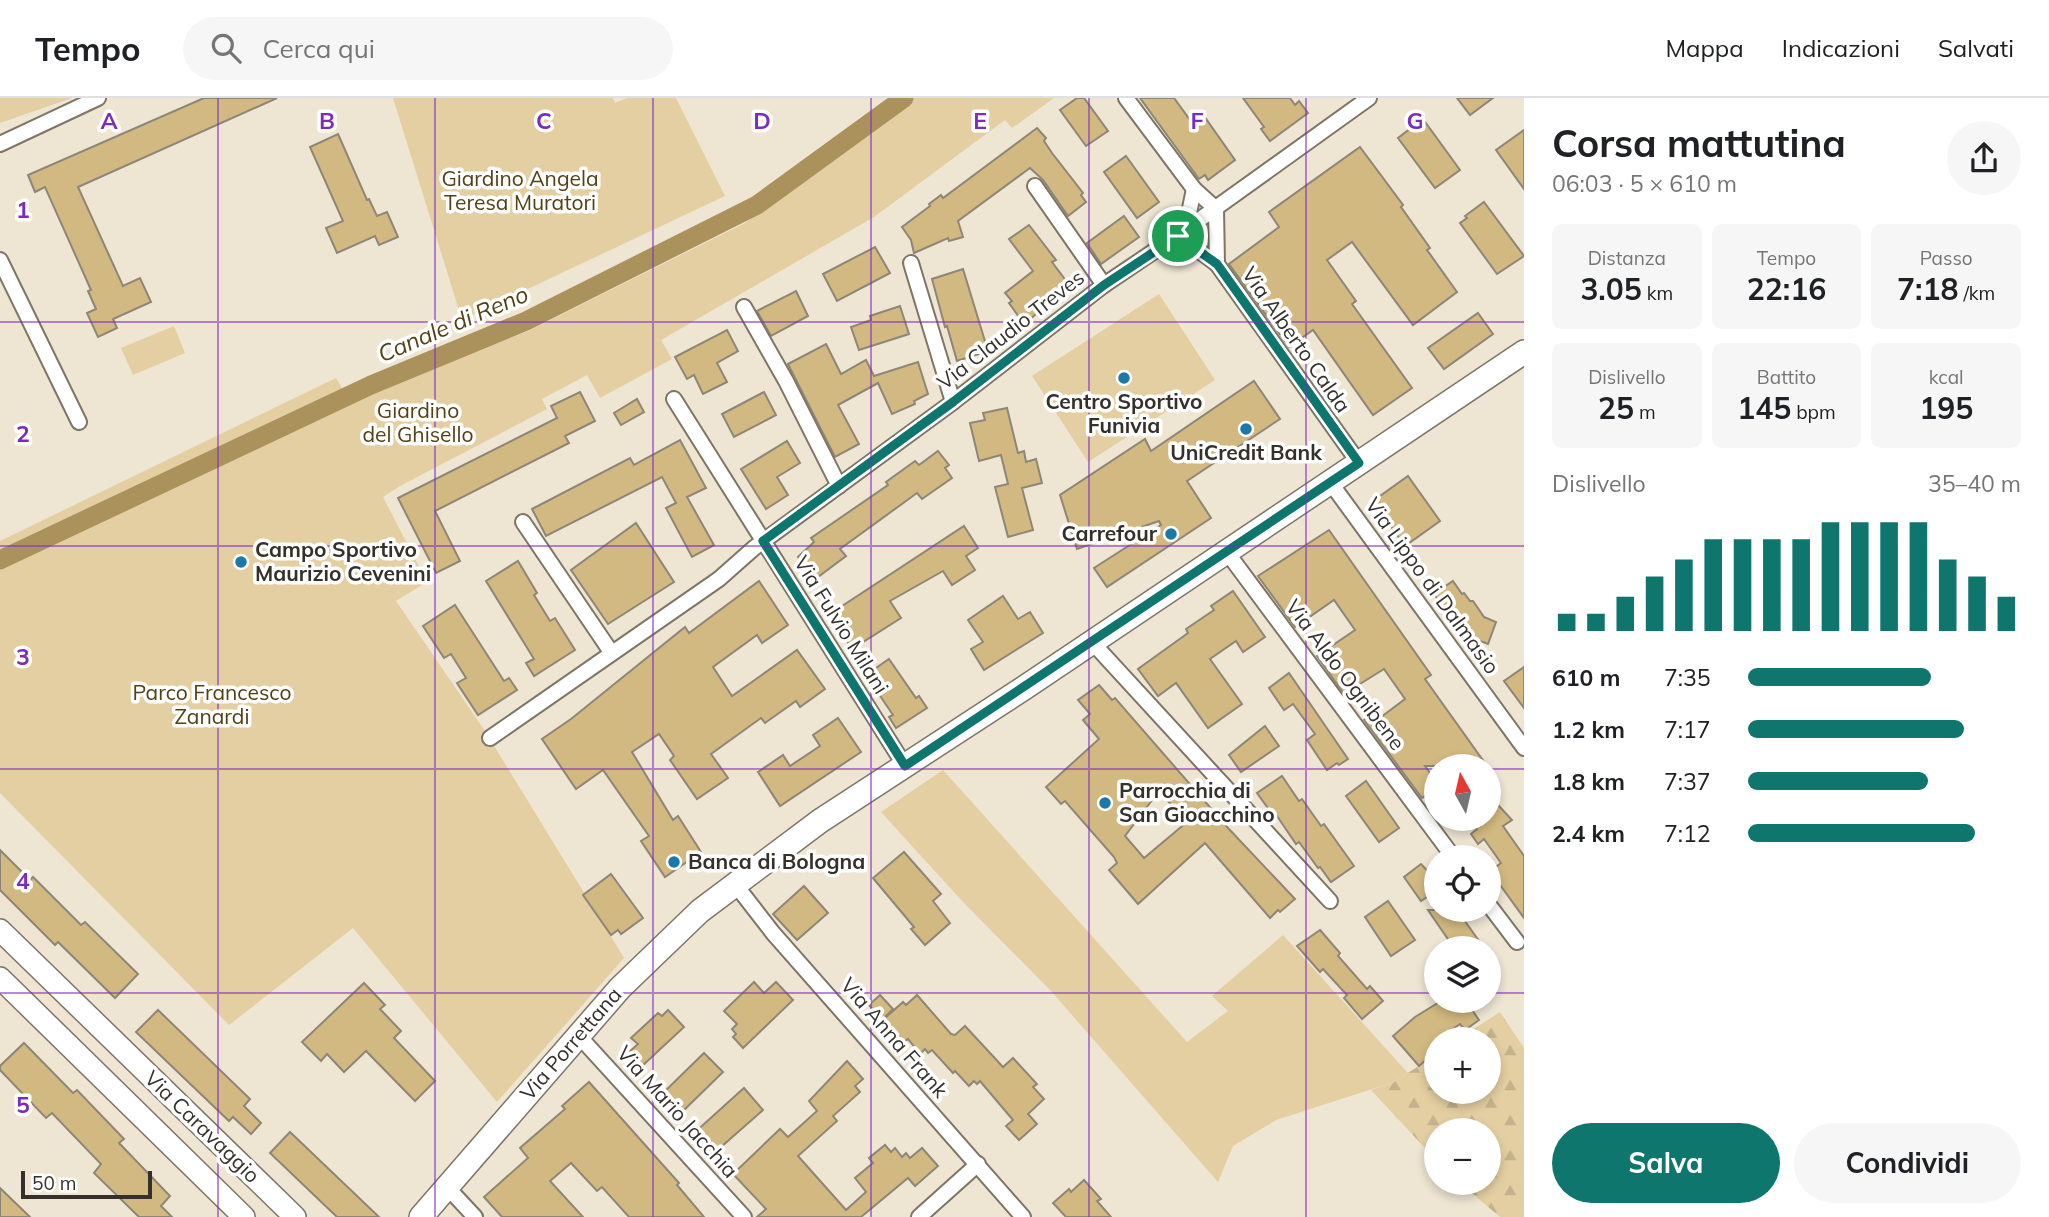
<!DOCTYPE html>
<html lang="it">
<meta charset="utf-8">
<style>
:root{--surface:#fff;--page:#f6f6f6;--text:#202124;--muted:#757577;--line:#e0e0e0;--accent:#0f766e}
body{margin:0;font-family:Mulish,sans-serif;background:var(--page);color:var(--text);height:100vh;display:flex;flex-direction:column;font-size:26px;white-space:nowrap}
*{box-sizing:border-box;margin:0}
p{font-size:23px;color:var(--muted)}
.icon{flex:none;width:38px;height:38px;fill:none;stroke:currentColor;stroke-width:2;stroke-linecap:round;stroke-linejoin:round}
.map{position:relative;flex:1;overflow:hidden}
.sheet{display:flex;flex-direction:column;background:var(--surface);width:525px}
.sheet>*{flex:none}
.needle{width:46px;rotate:352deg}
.buttons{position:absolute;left:1424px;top:656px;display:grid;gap:14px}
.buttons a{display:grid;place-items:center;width:77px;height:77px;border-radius:50%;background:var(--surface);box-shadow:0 4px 10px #0003;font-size:35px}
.scale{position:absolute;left:21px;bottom:18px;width:131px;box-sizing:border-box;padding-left:7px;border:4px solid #35312a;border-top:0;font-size:19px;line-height:24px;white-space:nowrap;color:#35312a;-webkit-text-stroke:5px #fff;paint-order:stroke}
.pin{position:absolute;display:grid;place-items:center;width:60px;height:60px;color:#fff;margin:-30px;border:4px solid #fff;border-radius:50%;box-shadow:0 2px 7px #0007}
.round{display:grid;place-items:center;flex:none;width:74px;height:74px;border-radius:37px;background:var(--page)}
.overview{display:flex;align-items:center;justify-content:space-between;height:119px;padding:0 28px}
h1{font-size:38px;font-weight:700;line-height:52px}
.stats{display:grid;grid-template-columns:repeat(3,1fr);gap:10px;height:119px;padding:7px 28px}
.stats div{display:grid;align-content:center;border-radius:10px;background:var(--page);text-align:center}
.stats b{font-size:30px;font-weight:700}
.stats small{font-size:19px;font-weight:400}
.stats p{font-size:19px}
.chart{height:196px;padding:14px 28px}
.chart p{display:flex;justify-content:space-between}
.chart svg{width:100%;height:126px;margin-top:7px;stroke:var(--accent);stroke-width:6}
.action{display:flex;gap:14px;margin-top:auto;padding:14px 28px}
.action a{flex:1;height:80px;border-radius:42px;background:var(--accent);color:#fff;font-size:28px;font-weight:700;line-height:80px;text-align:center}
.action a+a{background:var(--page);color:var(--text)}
ul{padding:0 28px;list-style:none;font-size:23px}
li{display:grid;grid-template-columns:112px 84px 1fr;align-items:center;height:52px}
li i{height:18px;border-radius:9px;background:var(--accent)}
header{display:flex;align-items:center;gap:42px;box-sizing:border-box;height:98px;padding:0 35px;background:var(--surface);border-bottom:2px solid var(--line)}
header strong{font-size:33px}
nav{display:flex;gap:38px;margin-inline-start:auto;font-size:24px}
.search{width:490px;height:63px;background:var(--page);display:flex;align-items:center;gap:18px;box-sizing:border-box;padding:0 24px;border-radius:38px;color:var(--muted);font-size:26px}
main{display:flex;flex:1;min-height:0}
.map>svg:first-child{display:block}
</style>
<header>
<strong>Tempo</strong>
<div class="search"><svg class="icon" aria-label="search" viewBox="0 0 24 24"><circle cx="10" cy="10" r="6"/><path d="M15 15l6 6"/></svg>Cerca qui</div>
<nav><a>Mappa</a><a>Indicazioni</a><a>Salvati</a></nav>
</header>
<main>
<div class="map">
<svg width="1524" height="1119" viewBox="0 0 1524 1119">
<defs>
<pattern id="forest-firs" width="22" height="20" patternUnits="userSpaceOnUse" patternTransform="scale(1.75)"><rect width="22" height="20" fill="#e4cfa2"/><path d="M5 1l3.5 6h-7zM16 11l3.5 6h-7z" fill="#c4b28c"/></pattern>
</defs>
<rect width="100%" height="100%" fill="#eee5d3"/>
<polygon fill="url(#forest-firs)" points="1500,914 1524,950 1524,1119 1500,1119 1460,1085 1489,1085 1489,1032 1437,1032 1437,1063 1371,992 1394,984 1437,956 1437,994 1489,994 1489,942 1458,941"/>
<g fill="#e4cfa2">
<polygon points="0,0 72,0 0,25"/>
<polygon points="393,0 613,0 615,5 627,0 676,0 725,98 462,222"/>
<polygon points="914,0 1054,0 1012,30 1005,22 874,119 661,242 672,261 600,300 587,277 542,301 547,311 400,388 383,399 427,484 396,503 485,633 624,860 497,1004 353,830 229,927 0,695 0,443 336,280 349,302 528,233 745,125"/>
<polygon points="1159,196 1215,282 1088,364 1032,278"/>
<polygon points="174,228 185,255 133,277 121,250"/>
<polygon points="943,672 1187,944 1228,913 1212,898 1283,837 1408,975 1394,984 1276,1022 1233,1048 1218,1084 1051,893 963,804 881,714"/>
</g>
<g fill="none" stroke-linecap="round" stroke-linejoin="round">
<polyline stroke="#ab925c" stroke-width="19" points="0,462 371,287 526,223 757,107 904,0"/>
</g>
<g fill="#d2b981" stroke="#8e8676" stroke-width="2" fill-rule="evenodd">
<polygon points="204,0 277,0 78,89 123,188 140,180 151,204 113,221 117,230 98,239 87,215 96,211 88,193 91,192 45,89 35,94 28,77"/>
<polygon points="1077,0 1084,0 1108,33 1086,48 1060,12"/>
<polygon points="1140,0 1174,0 1193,26 1204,18 1235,62 1208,82 1205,77 1199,81"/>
<polygon points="1243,0 1290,0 1295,7 1299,3 1308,15 1270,43 1261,31 1264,29"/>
<polygon points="1457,0 1493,0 1470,17"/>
<polygon points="1423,21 1460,72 1435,90 1398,40"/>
<polygon points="1037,30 1046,40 1044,43 1052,55 1083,95 1081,97 1086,104 1068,118 1043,82 1030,70 958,123 963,139 949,143 948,140 914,155 911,142 902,129 930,108 929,106 941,97 943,100"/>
<polygon points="1524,32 1524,91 1496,52"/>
<polygon points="338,36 367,102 369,101 377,118 387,114 398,139 379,147 375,138 337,155 326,130 343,123 310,49"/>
<polygon points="1360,49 1403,107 1401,109 1430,150 1427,152 1457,194 1413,227 1352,144 1327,162 1356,203 1352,206 1412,290 1373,317 1313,232 1289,249 1229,166 1279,129 1269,114"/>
<polygon points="1126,58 1159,104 1137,120 1104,74"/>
<polygon points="1484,104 1524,158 1497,176 1460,125 1467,120 1465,118"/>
<polygon points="1124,118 1139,139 1101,166 1087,145"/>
<polygon points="1029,127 1056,162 1052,164 1070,188 1024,226 1009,205 1012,203 1005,195 1033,173 1009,141"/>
<polygon points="875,149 890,175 837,203 823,176"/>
<polygon points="963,171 988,253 957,263 947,228 945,229 932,181"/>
<polygon points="796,193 808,218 771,238 757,213"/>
<polygon points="900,208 909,236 859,252 851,229 871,222 870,218"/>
<polygon points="1478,215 1493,236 1444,271 1428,250"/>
<polygon points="727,232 738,253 717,265 727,284 703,296 694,277 687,281 675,259"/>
<polygon points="826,246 841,276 866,262 874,278 918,264 928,296 914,303 915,306 892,316 878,285 838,307 859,346 835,359 788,266"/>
<polygon points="1254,283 1280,321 1187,383 1211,420 1107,489 1094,470 1161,427 1159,423 1077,451 1060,397 1145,341 1151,353"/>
<polygon points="580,294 595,323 565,338 569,345 435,413 460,463 436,475 398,400 557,320 551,308"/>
<polygon points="764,294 776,317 734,339 722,316"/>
<polygon points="637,301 644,314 621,327 614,315"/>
<polygon points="1007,310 1018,355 1024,353 1026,364 1036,361 1042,385 1022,390 1033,432 1008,439 995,389 1008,386 1001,357 979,363 970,325 985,322 983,315"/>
<polygon points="680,342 706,390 687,399 714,447 692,459 666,410 676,405 662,379 546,438 532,411 630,360 634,367"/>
<polygon points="787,343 800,365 777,379 788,397 766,411 741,371"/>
<polygon points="938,353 949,367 945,370 952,380 922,401 917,395 840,451 846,458 814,482 798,459 814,444 811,440 888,387 886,384 915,363 919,367"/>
<polygon points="1408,378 1440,423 1405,448 1373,403"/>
<polygon points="636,425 674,484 608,526 571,472"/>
<polygon points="964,428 978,450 966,458 975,472 952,487 943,473 890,503 901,520 852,551 842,535 849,531 836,512"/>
<polygon points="1329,432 1431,577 1425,581 1487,668 1425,668 1435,682 1428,686 1433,692 1422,700 1364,622 1377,613 1381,619 1405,601 1384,571 1344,596 1317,558 1355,532 1334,502 1295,529 1258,478"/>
<polygon points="518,463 537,495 534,497 550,523 555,520 575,552 534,578 526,565 534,561 486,483"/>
<polygon points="759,483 788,527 762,545 757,537 713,569 732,598 797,552 825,591 800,609 796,603 765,625 761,620 711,656 728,680 697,701 670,662 674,658 659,636 632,654 673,722 678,718 701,754 665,779 641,743 649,738 603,672 576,691 542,641 571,621 685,529 689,535"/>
<polygon points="1453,483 1462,496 1464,495 1470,503 1473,503 1484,519 1496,524 1488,546 1456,534 1458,530 1434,496"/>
<polygon points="1233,493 1265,539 1243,554 1236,543 1210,561 1242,606 1208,630 1176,585 1158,598 1138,571 1188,535 1186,531 1214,512 1211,508"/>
<polygon points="1003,498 1018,521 1030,514 1043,535 984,572 971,551 983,544 968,522"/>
<polygon points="455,507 504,583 509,580 517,592 478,617 457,585 466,580 451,556 444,560 423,528"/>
<polygon points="889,561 916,600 919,598 927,610 896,630 889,619 893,617 866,577"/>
<polygon points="1524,569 1524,610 1504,583"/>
<polygon points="1289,575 1348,661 1339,667 1337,665 1327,672 1307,642 1315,636 1293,606 1284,612 1269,590"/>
<path d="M1099,587L1112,602L1115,600L1228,730L1295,801L1280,814L1278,812L1270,820L1205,745L1138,806L1109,772L1117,765L1114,759L1065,703L1061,706L1046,689L1099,641L1083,622L1090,616L1078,602ZM1159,693L1187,724L1144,760L1125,738Z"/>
<polygon points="838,620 861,654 780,708 758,674 783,657 790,668 820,648 813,637"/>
<polygon points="1265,628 1279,648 1241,674 1229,657"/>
<polygon points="1282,678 1299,703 1302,701 1321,728 1324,726 1354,768 1331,784 1320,769 1318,770 1299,744 1296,746 1277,718 1275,720 1257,695"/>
<polygon points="1366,683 1399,730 1379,744 1346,698"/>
<polygon points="1499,708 1512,722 1503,728 1524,758 1524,820 1490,773 1501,765 1484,741 1478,746 1471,736 1477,731 1474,726 1481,721 1489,721 1489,715"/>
<polygon points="0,752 30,782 33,779 81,827 85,824 138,876 115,900 58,844 55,847 0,792"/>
<polygon points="904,754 941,796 933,803 950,825 925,847 911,831 914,829 873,780"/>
<polygon points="1421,766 1437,783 1437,792 1421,803 1404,779"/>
<polygon points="611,776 643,820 621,836 618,832 611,837 583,797"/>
<polygon points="804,788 828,815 797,842 773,816"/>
<polygon points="1388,803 1415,842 1391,858 1365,819"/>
<polygon points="1428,812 1457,812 1484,850 1454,850"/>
<polygon points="1320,832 1340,855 1338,858 1367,891 1370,888 1383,903 1362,921 1344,900 1347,897 1323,871 1320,874 1297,848"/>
<polygon points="754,884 764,895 776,884 793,902 743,950 733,939 736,936 732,931 737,926 724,913"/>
<polygon points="364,885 385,907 380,911 401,933 394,940 435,983 415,1003 366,953 344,974 327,956 321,963 302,944"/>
<polygon points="880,897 893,911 882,922 869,907"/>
<polygon points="917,897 951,936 955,937 965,928 1003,969 1013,960 1037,986 1033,989 1044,1001 1028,1016 1037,1026 1019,1042 1006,1028 1013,1022 980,983 977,986 974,983 969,988 955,973 953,975 932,952 928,955 925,951 920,956 908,941 904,944 884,921 903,904 906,907"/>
<polygon points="1441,903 1466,903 1479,922 1465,932 1460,926 1437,942 1437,952 1419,968 1393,938 1415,919"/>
<polygon points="158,912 250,1001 244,1008 261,1025 251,1036 233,1019 229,1023 136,934"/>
<polygon points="668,912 684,929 641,969 628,955 638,946 631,940 658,915 662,918"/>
<polygon points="24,945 73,995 77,992 124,1041 119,1045 170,1098 161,1108 172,1119 139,1119 94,1075 101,1066 52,1015 46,1020 0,972 0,968"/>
<polygon points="704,955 723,974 679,1017 661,997"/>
<polygon points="847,963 863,981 855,988 860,994 833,1018 837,1023 798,1058 846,1112 866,1094 855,1080 873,1065 869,1060 885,1047 891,1054 895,1050 902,1059 906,1055 910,1060 922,1050 938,1068 915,1088 908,1080 861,1119 757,1119 766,1111 733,1076 780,1031 788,1039 817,1013 809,1003"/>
<polygon points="589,984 679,1085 677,1087 704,1119 629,1119 602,1089 597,1093 571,1065 550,1083 583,1119 502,1119 484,1099 528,1060 520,1050 565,1011 562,1008"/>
<polygon points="744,990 763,1012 713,1056 694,1035"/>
<polygon points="290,1034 379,1119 337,1119 270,1055"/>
<polygon points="1084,1082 1101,1101 1097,1103 1111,1119 1066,1119 1053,1105 1069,1091 1071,1094"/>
<polygon points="0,1090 30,1119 0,1119"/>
</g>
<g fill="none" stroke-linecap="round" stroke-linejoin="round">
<defs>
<g id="minor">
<polyline points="1126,0 1194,91 1216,111 1217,166 1359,365"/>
<polyline points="0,46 98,0"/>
<polyline points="1035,88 1104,187"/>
<polyline points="1194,91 1188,120 1178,137 1217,166"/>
<polyline points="0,162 79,324"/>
<polyline points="911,165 953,304"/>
<polyline points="744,209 786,283 839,388"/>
<polyline points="674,301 905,668"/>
<polyline points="1330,384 1524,650"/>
<polyline points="523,424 611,554"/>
<polyline points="1226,453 1454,760"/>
<polyline points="1091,543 1330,803"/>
<polyline points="490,640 719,481 754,450 953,304 1104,187 1178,137 1369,0"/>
<polyline points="735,786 773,835 1023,1119"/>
<polyline points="1489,807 1517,844"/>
<polyline points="578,937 744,1119"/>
<polyline points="447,1089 475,1119"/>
<polyline points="919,1119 978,1066"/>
</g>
<g id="secondary">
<polyline points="0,832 295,1119"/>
<polyline points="0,880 244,1119"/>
</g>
<polyline id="primary" points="421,1119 620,890 700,813 820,723 1024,590 1524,254"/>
</defs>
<use href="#minor" stroke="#7d7666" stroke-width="18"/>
<use href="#secondary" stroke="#7d7666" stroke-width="24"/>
<use href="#primary" stroke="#7d7666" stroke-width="26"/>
<use href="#minor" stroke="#fff" stroke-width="14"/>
<use href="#secondary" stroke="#fff" stroke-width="21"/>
<use href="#primary" stroke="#fff" stroke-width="23"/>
</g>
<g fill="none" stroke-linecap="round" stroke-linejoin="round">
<defs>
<polygon id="route" points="1178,138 1217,166 1359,365 905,668 763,443 953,304 1104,187"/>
</defs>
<use href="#route" stroke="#fff" stroke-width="14"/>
<use href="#route" stroke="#0f766e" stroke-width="9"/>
</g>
<path fill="none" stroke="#7b2cbf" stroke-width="2" stroke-opacity="0.55" d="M218,0V1119M435,0V1119M653,0V1119M871,0V1119M1089,0V1119M1306,0V1119M0,224H1524M0,448H1524M0,671H1437M1489,671H1524M0,895H1437M1489,895H1524"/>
<g fill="#1c79a7" stroke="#fff" stroke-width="2.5">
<circle cx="1124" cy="280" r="7"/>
<circle cx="1246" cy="331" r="7"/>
<circle cx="1171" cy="436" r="7"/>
<circle cx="241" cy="464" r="7"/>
<circle cx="1105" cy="705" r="7"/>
<circle cx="674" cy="764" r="7"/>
</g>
<g text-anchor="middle" stroke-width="7" stroke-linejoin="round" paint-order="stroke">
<g font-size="21" fill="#534015" stroke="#fff">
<text x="520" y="88">Giardino Angela<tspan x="520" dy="24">Teresa Muratori</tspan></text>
<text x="418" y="320">Giardino<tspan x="418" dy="24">del Ghisello</tspan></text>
<text x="212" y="602">Parco Francesco<tspan x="212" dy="24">Zanardi</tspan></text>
</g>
<g font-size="21" fill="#35312a" stroke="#fff">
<text transform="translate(1011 232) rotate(-38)" y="7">Via Claudio Treves</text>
<text transform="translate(1296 242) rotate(55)" y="7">Via Alberto Calda</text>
<text transform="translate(1432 488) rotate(54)" y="7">Via Lippo di Dalmasio</text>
<text transform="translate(841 527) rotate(58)" y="7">Via Fulvio Milani</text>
<text transform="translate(1345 577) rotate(53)" y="7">Via Aldo Ognibene</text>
<text transform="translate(894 940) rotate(49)" y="7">Via Anna Frank</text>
<text transform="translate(571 946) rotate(-49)" y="7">Via Porrettana</text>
<text transform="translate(677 1014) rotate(48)" y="7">Via Mario Jacchia</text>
<text transform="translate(202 1029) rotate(44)" y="7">Via Caravaggio</text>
</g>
<g font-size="21" font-weight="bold" fill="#35312a" stroke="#fff" text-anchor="start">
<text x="1124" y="311" text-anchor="middle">Centro Sportivo<tspan x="1124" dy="24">Funivia</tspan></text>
<text x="1246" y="362" text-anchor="middle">UniCredit Bank</text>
<text x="1157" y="443" text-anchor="end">Carrefour</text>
<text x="255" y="459">Campo Sportivo<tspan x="255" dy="24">Maurizio Cevenini</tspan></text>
<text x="1119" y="700">Parrocchia di<tspan x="1119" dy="24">San Gioacchino</tspan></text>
<text x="688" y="771">Banca di Bologna</text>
</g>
<g font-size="23" font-style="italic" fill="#534115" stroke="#fff">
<text transform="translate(453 226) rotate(-23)" y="8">Canale di Reno</text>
</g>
</g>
<g font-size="23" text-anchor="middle" font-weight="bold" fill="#7b2cbf" stroke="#fff" stroke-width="7" stroke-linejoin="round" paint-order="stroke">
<text x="109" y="31">A</text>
<text x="327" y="31">B</text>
<text x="544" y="31">C</text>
<text x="762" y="31">D</text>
<text x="980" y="31">E</text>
<text x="1197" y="31">F</text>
<text x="1415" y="31">G</text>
<text x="23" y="120">1</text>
<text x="23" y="344">2</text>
<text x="23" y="567">3</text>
<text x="23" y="791">4</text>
<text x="23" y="1015">5</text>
</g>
</svg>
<div class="buttons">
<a><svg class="needle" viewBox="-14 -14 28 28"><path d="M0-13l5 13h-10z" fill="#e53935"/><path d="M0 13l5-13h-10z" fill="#757577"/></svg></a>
<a><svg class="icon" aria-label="locate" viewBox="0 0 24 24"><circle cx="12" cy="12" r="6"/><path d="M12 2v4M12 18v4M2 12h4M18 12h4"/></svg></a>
<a><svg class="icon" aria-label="layers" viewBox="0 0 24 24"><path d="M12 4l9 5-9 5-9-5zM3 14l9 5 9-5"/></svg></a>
<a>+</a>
<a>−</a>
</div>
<div class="scale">50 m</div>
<div class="pin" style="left:1178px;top:138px;background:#1e9e55"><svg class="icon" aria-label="arrive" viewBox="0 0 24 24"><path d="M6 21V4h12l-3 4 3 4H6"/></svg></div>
</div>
<section class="sheet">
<div class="overview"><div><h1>Corsa mattutina</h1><p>06:03 · 5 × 610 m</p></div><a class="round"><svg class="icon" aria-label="share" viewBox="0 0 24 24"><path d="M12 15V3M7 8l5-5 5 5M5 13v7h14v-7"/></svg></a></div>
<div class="stats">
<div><p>Distanza</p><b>3.05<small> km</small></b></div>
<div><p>Tempo</p><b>22:16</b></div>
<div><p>Passo</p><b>7:18<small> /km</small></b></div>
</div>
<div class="stats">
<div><p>Dislivello</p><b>25<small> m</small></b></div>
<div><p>Battito</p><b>145<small> bpm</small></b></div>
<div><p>kcal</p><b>195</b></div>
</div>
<div class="chart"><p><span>Dislivello</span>35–40 m</p>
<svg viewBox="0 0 160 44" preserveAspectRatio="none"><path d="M5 44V38M15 44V38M25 44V32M35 44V25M45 44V19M55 44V12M65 44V12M75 44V12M85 44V12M95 44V6M105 44V6M115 44V6M125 44V6M135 44V19M145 44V25M155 44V32"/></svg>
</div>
<ul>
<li><b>610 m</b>7:35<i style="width:67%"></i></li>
<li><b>1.2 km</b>7:17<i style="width:79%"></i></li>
<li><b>1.8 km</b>7:37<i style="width:66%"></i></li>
<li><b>2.4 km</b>7:12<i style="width:83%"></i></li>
</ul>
<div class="action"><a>Salva</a><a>Condividi</a></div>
</section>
</main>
